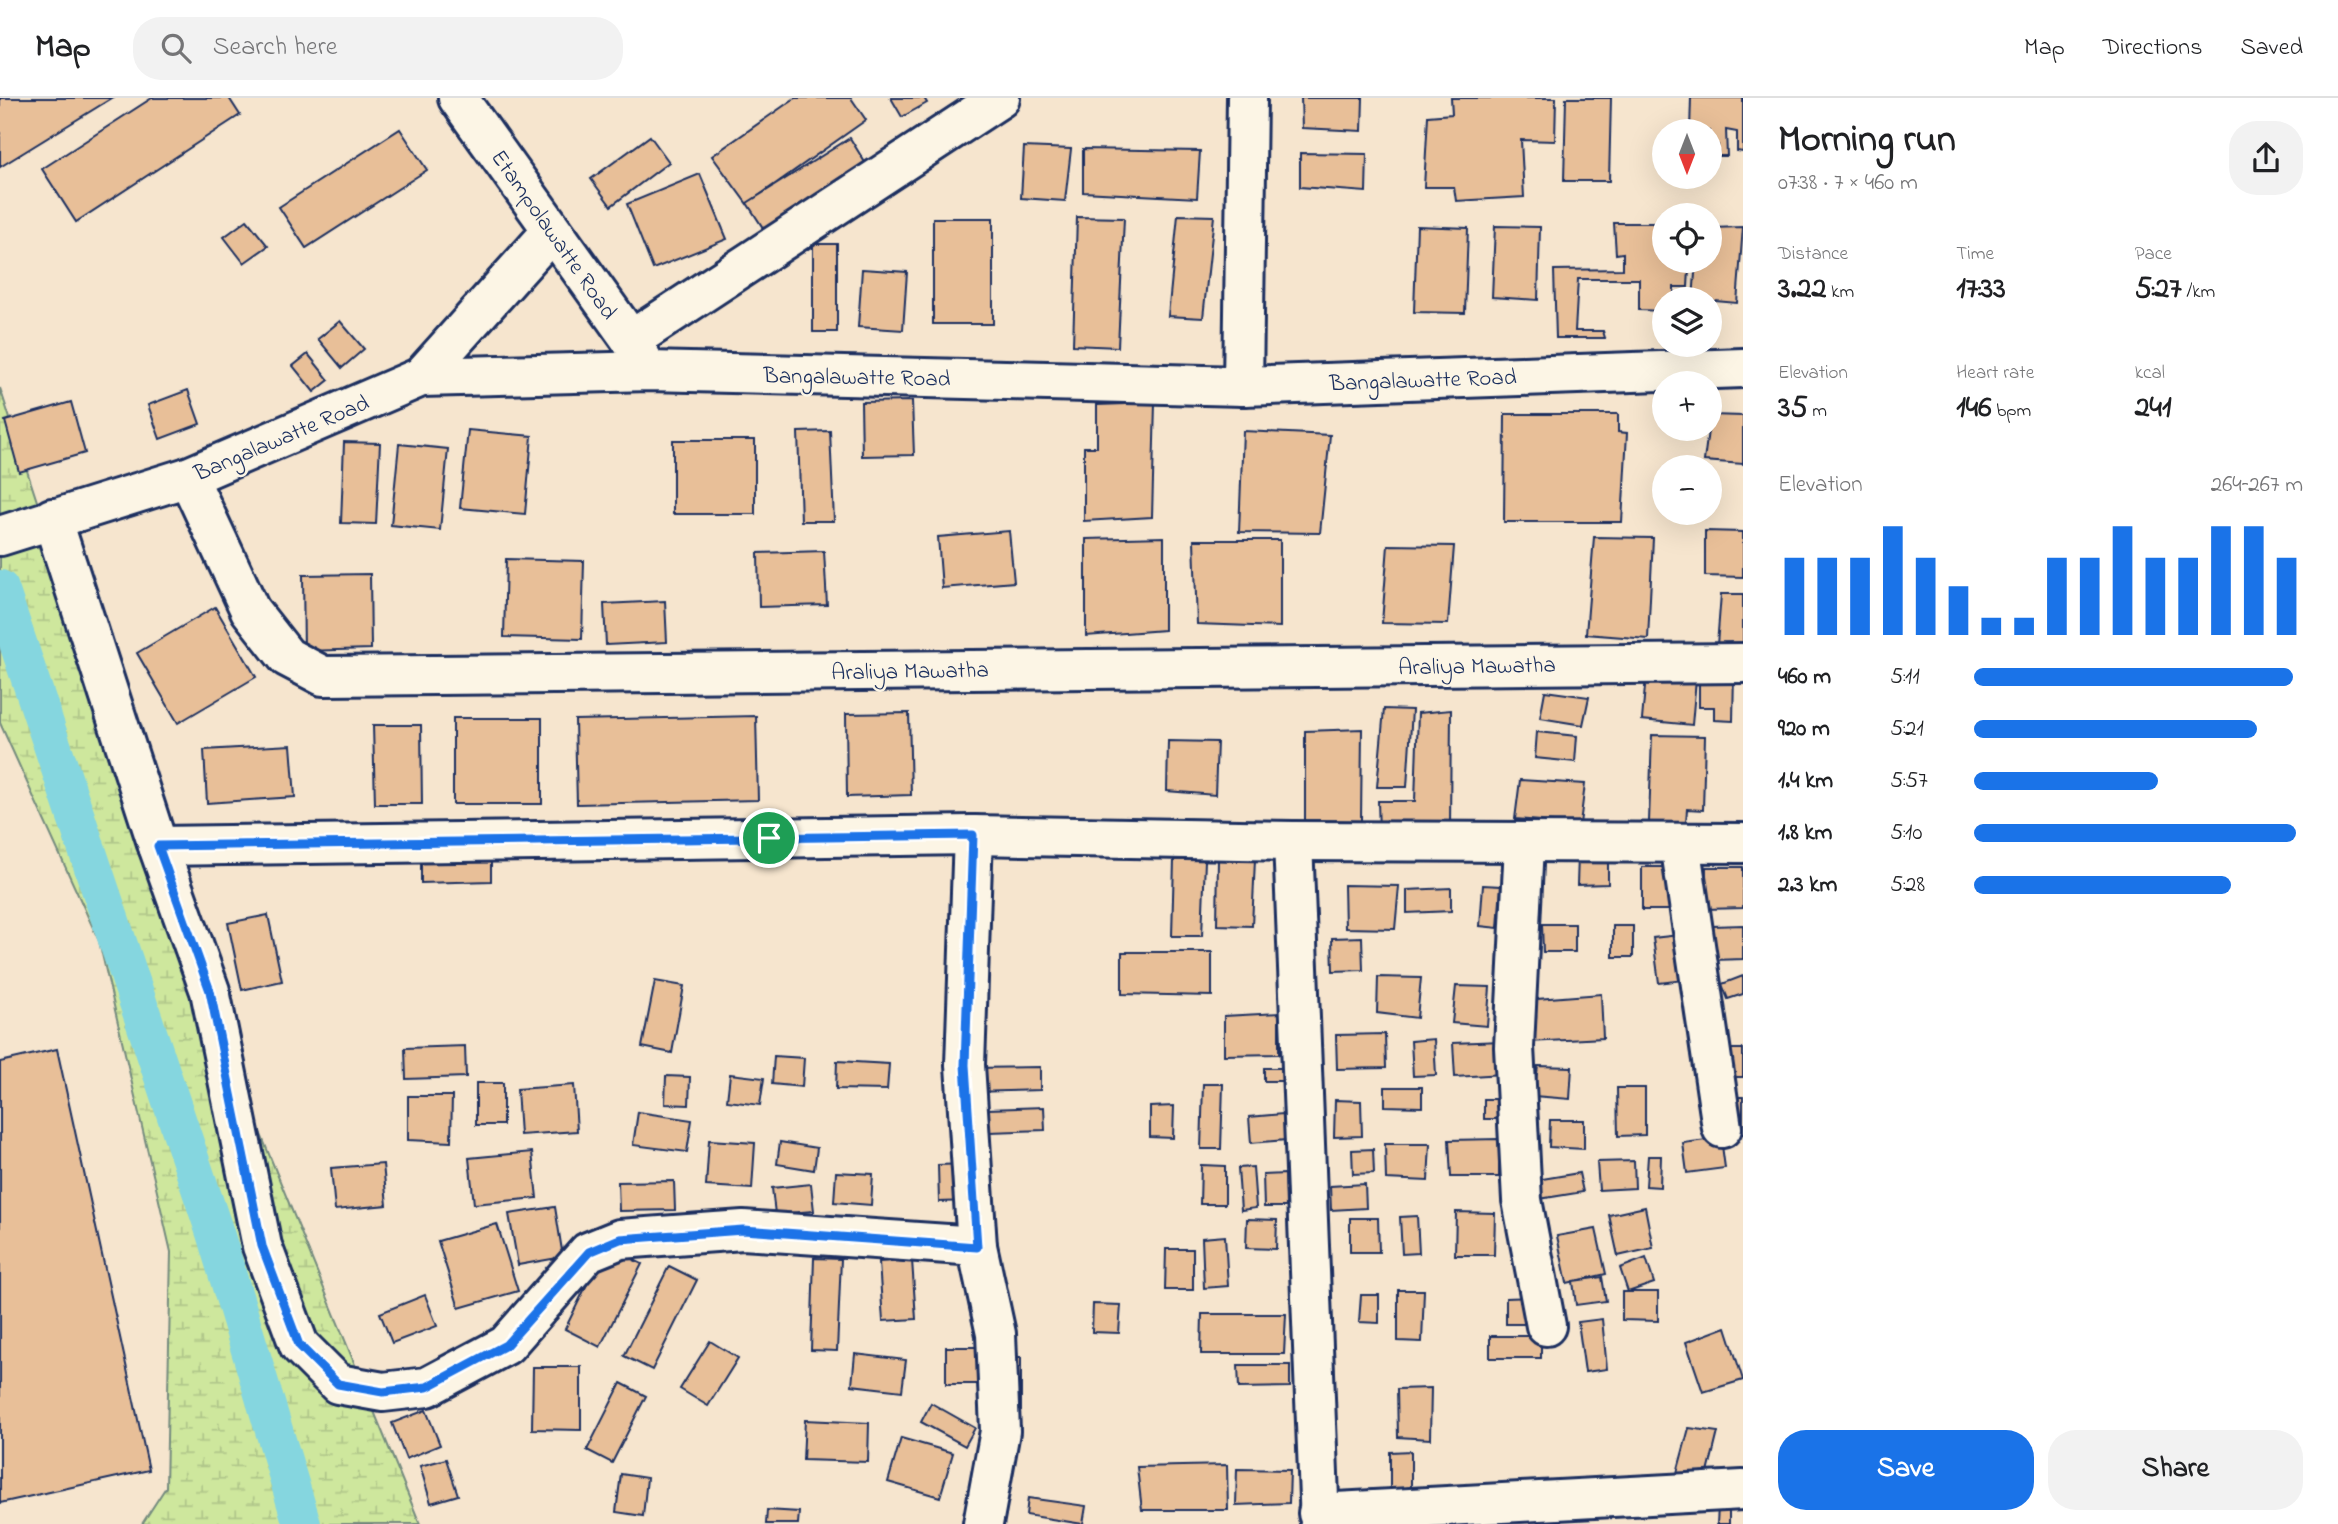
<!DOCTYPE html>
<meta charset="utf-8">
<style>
:root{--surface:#fff;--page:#f2f2f2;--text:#202124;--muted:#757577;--line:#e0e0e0;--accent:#1a73e8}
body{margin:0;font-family:"Indie Flower",sans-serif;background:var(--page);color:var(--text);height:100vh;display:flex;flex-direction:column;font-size:26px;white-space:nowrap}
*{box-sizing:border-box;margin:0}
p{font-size:23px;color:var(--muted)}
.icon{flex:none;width:38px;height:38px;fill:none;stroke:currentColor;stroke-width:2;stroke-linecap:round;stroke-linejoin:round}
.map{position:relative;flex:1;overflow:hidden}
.details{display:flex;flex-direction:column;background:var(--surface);width:595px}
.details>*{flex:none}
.needle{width:46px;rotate:180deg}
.buttons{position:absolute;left:1652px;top:21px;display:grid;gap:14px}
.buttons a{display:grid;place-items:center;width:70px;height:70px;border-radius:50%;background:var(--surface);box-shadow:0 7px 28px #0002;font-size:35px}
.pin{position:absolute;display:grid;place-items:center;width:60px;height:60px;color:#fff;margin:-30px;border:4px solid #fff;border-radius:50%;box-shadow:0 2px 7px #0007}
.round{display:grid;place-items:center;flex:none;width:74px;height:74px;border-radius:28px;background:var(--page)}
.headline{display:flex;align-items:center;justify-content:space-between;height:119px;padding:0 35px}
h1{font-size:38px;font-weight:700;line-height:52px}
.stats{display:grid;grid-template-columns:repeat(3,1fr);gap:10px;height:119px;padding:7px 35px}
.stats div{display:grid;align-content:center}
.stats b{font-size:30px;font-weight:700}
.stats small{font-size:19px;font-weight:400}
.stats p{font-size:19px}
.chart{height:196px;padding:14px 35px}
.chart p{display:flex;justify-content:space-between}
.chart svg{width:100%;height:126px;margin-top:7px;stroke:var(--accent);stroke-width:6}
.primary-button{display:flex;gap:14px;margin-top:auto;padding:14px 35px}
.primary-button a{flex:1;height:80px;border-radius:28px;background:var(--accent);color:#fff;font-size:28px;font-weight:700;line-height:80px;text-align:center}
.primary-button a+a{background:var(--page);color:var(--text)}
ul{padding:0 35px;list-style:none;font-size:23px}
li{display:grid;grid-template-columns:112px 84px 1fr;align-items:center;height:52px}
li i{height:18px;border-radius:9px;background:var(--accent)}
header{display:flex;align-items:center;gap:42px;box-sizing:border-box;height:98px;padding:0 35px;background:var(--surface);border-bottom:2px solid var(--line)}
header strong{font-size:33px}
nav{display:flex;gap:38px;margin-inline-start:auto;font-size:24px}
.search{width:490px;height:63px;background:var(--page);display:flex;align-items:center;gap:18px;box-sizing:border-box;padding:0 24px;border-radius:28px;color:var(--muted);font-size:26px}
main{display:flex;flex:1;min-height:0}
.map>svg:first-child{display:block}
</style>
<header>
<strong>Map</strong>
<div class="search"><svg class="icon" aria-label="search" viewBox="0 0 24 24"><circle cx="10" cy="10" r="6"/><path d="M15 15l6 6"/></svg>Search here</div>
<nav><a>Map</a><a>Directions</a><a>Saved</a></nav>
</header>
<main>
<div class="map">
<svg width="1743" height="1426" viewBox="0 0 1743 1426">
<defs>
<pattern id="wetland-marsh" width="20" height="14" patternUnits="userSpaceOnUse" patternTransform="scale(1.75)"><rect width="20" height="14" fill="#cee79d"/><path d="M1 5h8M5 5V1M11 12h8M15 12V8" fill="none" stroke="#b0c68a"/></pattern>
</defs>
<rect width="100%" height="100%" fill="#f6e5ce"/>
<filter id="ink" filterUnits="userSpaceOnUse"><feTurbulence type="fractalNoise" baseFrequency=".0143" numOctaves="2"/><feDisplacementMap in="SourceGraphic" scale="14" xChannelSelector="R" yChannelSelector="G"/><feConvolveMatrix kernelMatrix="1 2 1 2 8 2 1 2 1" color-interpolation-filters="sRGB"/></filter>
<g filter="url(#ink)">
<polygon fill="url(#wetland-marsh)" stroke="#748b7e" stroke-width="2" points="0,290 175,826 420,1426 142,1426 166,1389 171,1154 99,843 0,625"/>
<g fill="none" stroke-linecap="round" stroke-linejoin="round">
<polyline stroke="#85d6df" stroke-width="38" points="0,491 215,1135 302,1426"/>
</g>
<g fill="#e8bf98" stroke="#1b2f5e" stroke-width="2">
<polygon points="0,0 112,0 0,69"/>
<polygon points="152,0 229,0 240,17 76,124 42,71"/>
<polygon points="795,0 851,0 866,22 747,106 712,58"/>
<polygon points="891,0 924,0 927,5 902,19"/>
<polygon points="1301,0 1363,0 1362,33 1302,30"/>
<polygon points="1451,0 1556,0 1555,43 1521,42 1524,99 1456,103 1454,89 1424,89 1428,18 1452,16"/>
<polygon points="1566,0 1611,0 1609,83 1564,83"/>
<polygon points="1691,0 1743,0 1743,54 1737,53 1737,34 1726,32 1727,58 1718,58 1718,47 1710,47 1710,33 1690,33"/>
<polygon points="400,31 427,72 306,150 279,109"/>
<polygon points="650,38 669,64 611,108 591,81"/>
<polygon points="850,40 869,71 767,136 747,105"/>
<polygon points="1024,49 1071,51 1065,103 1021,100"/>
<polygon points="1083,51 1200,53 1197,100 1083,94"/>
<polygon points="1300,55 1367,56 1366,94 1300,89"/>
<polygon points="700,76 727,141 653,171 627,106"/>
<polygon points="1178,117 1214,118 1203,220 1168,218"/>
<polygon points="1077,119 1124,120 1118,249 1073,247"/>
<rect x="933" y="120" width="60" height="106"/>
<polygon points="247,122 268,148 244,165 224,139"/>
<polygon points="1614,125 1664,125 1664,163 1689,163 1674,163 1675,171 1689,171 1688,189 1674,189 1674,201 1664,201 1664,213 1639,212 1639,181 1578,181 1575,233 1603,233 1605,240 1556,240 1554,172 1623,171 1623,155 1616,156"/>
<polygon points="1417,128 1468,130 1465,215 1414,214"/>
<polygon points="1495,128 1540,129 1538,202 1492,199"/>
<polygon points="1743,129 1737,205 1693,201 1696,163 1710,163 1710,130"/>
<rect x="813" y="146" width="24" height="88"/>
<polygon points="862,171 907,174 903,232 858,229"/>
<polygon points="340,223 364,251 342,270 318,241"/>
<polygon points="308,256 329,282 314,294 293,268"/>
<polygon points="188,292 200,326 160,341 148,307"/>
<polygon points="912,303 914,357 862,358 861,304"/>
<polygon points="71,304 85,355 19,374 5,323"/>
<polygon points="1155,305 1152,419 1084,423 1084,349 1097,349 1097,307"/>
<polygon points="1505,316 1618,316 1618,334 1627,335 1622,424 1504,424"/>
<polygon points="1710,317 1743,318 1743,366 1704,363"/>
<polygon points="468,332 532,338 525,416 460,410"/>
<polygon points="830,333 834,423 801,423 798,334"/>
<polygon points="1243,333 1330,337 1320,435 1239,434"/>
<rect x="673" y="342" width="82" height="74"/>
<polygon points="344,344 380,345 376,426 341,425"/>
<polygon points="399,346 448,351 440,432 391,427"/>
<polygon points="1009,433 1014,484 942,490 938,439"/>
<polygon points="1705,433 1743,434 1743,479 1705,478"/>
<polygon points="1164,439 1164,532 1086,538 1086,441"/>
<polygon points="1594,439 1653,440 1648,541 1586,536"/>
<polygon points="1194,442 1280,442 1280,529 1197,526"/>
<polygon points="1388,447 1454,448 1448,526 1382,525"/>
<polygon points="824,453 827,507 759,509 758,455"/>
<polygon points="506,461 584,463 582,541 504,539"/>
<polygon points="370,476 371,551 304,553 303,477"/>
<polygon points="1721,496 1743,496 1743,545 1717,547"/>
<polygon points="665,503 667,544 606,547 604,506"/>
<polygon points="215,509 256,579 178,625 137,555"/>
<polygon points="1699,574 1734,575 1733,623 1714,622 1714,609 1699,609"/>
<polygon points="1646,578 1696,581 1692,627 1642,622"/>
<polygon points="1545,593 1589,599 1583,627 1540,620"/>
<polygon points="1384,611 1412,612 1407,689 1377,689"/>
<polygon points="1451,612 1450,730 1379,733 1378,703 1415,703 1418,615"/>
<polygon points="909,615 911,697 847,699 846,616"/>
<polygon points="756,618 758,702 577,706 575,622"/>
<rect x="453" y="620" width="89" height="86"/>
<polygon points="373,627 421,627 422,706 375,706"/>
<polygon points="1362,631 1361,723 1305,722 1305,633"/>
<polygon points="1537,634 1577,638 1575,664 1535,660"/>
<polygon points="1652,637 1705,638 1703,712 1687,711 1686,724 1649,724"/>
<polygon points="1168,643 1217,644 1215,697 1167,693"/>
<polygon points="291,647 295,699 207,705 204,652"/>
<polygon points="1520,682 1585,686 1580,726 1515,721"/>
<polygon points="1608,757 1608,786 1577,787 1578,758"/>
<polygon points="491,758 491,783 421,785 421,759"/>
<polygon points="1218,761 1255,761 1252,828 1217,827"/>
<polygon points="1174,762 1205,762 1202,838 1172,838"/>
<rect x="1642" y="769" width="29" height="43"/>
<polygon points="1706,769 1743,769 1743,810 1705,811"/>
<polygon points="1344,787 1399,788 1395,831 1345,830"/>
<polygon points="1483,787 1501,788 1498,830 1480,828"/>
<polygon points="1451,790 1451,813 1407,815 1407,792"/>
<polygon points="268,817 282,883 242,892 228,825"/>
<polygon points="1542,826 1575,826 1575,854 1543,854"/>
<polygon points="1743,827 1743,861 1714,862 1712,828"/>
<rect x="1613" y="828" width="20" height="31"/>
<polygon points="1679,837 1684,882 1659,885 1653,840"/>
<polygon points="1362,839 1363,872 1333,873 1332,840"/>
<polygon points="1122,854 1212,854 1212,898 1122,896"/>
<polygon points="1743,878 1743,896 1728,901 1722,886"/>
<polygon points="1378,879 1421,880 1417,920 1377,915"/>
<polygon points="655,883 684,888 672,955 642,949"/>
<polygon points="1456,888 1490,889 1487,928 1452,925"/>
<polygon points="1601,896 1603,940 1530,944 1524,902"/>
<polygon points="1279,915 1279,956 1224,957 1224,918"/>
<polygon points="1385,936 1386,970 1337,971 1336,937"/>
<polygon points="1434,941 1436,977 1413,978 1411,943"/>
<polygon points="1501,943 1503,976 1455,979 1453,945"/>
<polygon points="465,948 466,979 406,981 405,950"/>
<polygon points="57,951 149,1372 0,1405 0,964"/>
<polygon points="1730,951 1743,951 1743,979 1731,979"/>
<polygon points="774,958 804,960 802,989 772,986"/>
<polygon points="837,963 889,966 887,992 836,991"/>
<polygon points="1538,968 1572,969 1570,1001 1534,998"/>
<polygon points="1040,969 1040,992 972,994 971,970"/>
<rect x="1264" y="970" width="28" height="13"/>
<polygon points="730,976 764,980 760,1007 727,1003"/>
<polygon points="666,978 690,979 689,1007 665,1006"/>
<rect x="476" y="985" width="27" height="42"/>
<polygon points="1203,986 1223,986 1221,1051 1201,1051"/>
<polygon points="574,987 577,1033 520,1037 517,991"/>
<polygon points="1385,989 1422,989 1422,1009 1385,1008"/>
<polygon points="1617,990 1645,990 1645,1037 1618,1038"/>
<polygon points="408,998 452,998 451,1044 408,1042"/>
<polygon points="1735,999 1743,999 1743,1036 1739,1036"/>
<rect x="1484" y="1001" width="19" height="20"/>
<polygon points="1335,1002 1361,1003 1362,1038 1334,1039"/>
<polygon points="1174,1008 1173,1040 1150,1039 1150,1009"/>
<polygon points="1044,1009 1045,1032 989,1034 987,1011"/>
<polygon points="638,1014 692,1022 687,1054 633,1047"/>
<polygon points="1283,1016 1286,1042 1251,1045 1249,1019"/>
<polygon points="1550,1022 1584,1022 1584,1051 1549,1049"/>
<polygon points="1721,1040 1725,1070 1687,1075 1683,1045"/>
<polygon points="1499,1041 1499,1079 1451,1079 1449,1042"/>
<polygon points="709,1042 755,1045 752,1091 706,1088"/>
<polygon points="780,1044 817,1050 814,1072 777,1066"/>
<polygon points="1385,1046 1430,1046 1428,1083 1386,1081"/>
<polygon points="1373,1051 1374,1075 1353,1076 1352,1052"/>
<polygon points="532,1054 537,1100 474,1106 469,1060"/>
<polygon points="1648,1058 1661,1058 1660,1089 1646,1088"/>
<polygon points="1634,1063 1635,1090 1599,1092 1597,1064"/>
<polygon points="383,1066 387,1107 335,1112 331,1070"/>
<polygon points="966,1066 967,1103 939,1104 938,1067"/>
<polygon points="1201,1067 1225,1068 1225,1106 1200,1106"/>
<polygon points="1253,1069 1256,1110 1241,1112 1238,1070"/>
<polygon points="836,1074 873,1076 871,1107 834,1104"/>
<polygon points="1579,1075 1583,1094 1539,1101 1536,1082"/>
<polygon points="1285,1076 1286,1109 1264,1109 1263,1077"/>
<polygon points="674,1083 675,1112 619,1113 618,1084"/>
<polygon points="811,1086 814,1113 775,1116 772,1090"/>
<polygon points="1365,1086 1366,1110 1331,1112 1330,1088"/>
<polygon points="555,1109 563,1159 518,1167 509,1116"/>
<polygon points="1645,1109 1653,1150 1618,1158 1609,1117"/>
<polygon points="1456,1114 1495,1115 1494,1157 1455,1157"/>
<polygon points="1417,1118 1419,1155 1402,1156 1400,1119"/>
<polygon points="1350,1120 1378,1120 1379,1154 1350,1154"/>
<polygon points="1247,1121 1277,1122 1276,1151 1246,1150"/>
<polygon points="497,1126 518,1193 459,1210 438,1143"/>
<polygon points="1596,1131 1606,1176 1567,1185 1557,1138"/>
<polygon points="1225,1138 1228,1188 1204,1190 1202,1140"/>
<polygon points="606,1148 642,1166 600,1249 565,1231"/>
<polygon points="1166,1151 1193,1151 1193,1192 1165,1192"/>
<polygon points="814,1160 841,1161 837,1253 811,1252"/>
<polygon points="1646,1160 1654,1185 1628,1194 1620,1170"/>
<polygon points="912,1162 916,1221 883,1223 879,1164"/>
<polygon points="669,1168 697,1182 652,1272 624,1258"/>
<polygon points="1602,1179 1606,1203 1576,1207 1573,1183"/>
<polygon points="1398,1192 1424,1192 1422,1244 1398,1243"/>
<polygon points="1622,1194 1658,1194 1658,1223 1622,1222"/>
<polygon points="425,1197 437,1228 392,1245 380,1215"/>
<polygon points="1361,1197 1379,1197 1379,1225 1359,1224"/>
<polygon points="1534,1199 1536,1226 1506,1226 1506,1200"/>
<polygon points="1093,1206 1121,1207 1119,1235 1092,1234"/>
<polygon points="1202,1216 1286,1216 1284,1256 1201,1256"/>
<polygon points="1602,1221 1607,1271 1585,1274 1578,1224"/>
<polygon points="1726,1229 1743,1282 1703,1294 1686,1244"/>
<rect x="1490" y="1238" width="51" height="22"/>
<polygon points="710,1243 738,1260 708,1308 680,1291"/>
<rect x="946" y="1249" width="34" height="37"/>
<polygon points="855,1256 906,1262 902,1293 852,1287"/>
<polygon points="1006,1259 1021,1259 1021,1312 1005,1312"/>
<polygon points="1238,1267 1290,1267 1290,1289 1239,1290"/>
<polygon points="533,1269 581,1269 581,1332 532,1331"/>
<polygon points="621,1285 646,1298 612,1365 587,1352"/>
<polygon points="1431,1290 1430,1341 1398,1339 1397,1291"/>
<polygon points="931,1305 975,1330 965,1348 921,1324"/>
<polygon points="426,1312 440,1347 406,1361 392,1325"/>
<polygon points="805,1322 869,1325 868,1364 803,1362"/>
<polygon points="1689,1330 1718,1334 1706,1383 1677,1375"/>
<polygon points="901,1340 953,1355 940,1399 888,1384"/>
<polygon points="1411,1353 1411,1394 1390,1393 1390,1354"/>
<polygon points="446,1361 458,1397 431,1405 420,1368"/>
<polygon points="1227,1367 1228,1412 1142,1412 1137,1369"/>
<polygon points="1237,1371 1290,1372 1289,1405 1236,1407"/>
<polygon points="621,1376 647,1380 643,1418 616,1414"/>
<polygon points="1028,1400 1086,1408 1083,1426 1026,1417"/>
<polygon points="1718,1409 1729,1409 1729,1426 1717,1426"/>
<polygon points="767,1412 799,1414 798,1426 766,1426"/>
</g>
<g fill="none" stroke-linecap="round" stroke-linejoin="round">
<defs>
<g id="street">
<polyline points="631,242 1000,0"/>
<polyline points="1243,288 1247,0"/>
<polyline points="188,379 250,512 287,559 323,578 1743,565"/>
<polyline points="52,420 158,748 210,893 262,1148 299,1247 338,1286 383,1294 427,1289 506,1247 588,1154 620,1141 743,1132 977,1148"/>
<polyline points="973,737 965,967 977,1148 996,1236 1000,1333 983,1426"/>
<polyline points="1293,743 1320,1426"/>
<polyline points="1680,745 1722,1030"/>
<polyline points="1524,746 1514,949 1522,1102 1546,1228"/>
<polyline points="158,748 973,737 1293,743 1743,745"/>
<polyline points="1318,1415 1743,1392"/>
</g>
<g id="secondary">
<polyline points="458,0 631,242 649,273"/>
<polyline points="421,279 552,133"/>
<polyline points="0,438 188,379 421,279 649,273 1243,288 1743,270"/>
</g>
</defs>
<use href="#street" stroke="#1b2f5e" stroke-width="44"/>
<use href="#secondary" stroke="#1b2f5e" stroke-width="44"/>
<use href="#street" stroke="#fcf5e5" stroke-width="38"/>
<use href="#secondary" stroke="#fcf5e5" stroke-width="38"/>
</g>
</g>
<g fill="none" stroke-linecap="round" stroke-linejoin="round" filter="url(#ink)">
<defs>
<polygon id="route" points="973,737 965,967 977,1149 743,1132 620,1141 589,1154 506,1247 427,1289 383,1294 338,1286 299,1247 262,1148 210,893 158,748"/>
</defs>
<use href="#route" stroke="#fff" stroke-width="14"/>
<use href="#route" stroke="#1a73e8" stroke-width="9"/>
</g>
<g text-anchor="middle" stroke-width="5" stroke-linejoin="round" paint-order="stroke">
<g font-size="23" fill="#1b2f5e" stroke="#fcf5e5">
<text transform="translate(555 136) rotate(55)" y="8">Etampolawatte Road</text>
<text transform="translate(857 278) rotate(1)" y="8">Bangalawatte Road</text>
<text transform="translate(1423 281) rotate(-2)" y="8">Bangalawatte Road</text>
<text transform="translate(281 339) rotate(-23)" y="8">Bangalawatte Road</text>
<text transform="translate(1477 567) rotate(-1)" y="8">Araliya Mawatha</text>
<text transform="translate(910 572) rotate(-1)" y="8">Araliya Mawatha</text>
</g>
</g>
</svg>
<div class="buttons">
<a><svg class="needle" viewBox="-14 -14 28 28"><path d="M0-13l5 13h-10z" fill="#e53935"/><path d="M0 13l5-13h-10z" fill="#757577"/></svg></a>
<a><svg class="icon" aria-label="locate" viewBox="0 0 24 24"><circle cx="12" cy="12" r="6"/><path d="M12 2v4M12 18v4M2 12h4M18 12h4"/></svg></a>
<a><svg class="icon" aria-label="layers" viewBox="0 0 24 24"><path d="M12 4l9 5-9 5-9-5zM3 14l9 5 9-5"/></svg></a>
<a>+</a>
<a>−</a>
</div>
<div class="pin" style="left:769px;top:740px;background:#1e9e55"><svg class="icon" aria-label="arrive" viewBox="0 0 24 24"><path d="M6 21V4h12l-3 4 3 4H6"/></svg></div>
</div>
<section class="details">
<div class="headline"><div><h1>Morning run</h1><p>07:38 · 7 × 460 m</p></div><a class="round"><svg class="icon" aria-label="share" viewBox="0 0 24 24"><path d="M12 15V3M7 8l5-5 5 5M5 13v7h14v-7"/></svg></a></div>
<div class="stats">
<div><p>Distance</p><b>3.22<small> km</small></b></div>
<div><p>Time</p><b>17:33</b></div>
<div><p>Pace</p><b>5:27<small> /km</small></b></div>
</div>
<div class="stats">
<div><p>Elevation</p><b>35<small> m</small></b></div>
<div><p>Heart rate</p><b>146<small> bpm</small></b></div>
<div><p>kcal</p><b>241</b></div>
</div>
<div class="chart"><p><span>Elevation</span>264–267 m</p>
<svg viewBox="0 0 160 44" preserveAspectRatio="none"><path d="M5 44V17M15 44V17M25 44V17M35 44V6M45 44V17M55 44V27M65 44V38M75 44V38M85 44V17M95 44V17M105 44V6M115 44V17M125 44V17M135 44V6M145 44V6M155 44V17"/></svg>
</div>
<ul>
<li><b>460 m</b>5:11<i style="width:97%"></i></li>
<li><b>920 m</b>5:21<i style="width:86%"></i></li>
<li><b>1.4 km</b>5:57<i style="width:56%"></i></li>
<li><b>1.8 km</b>5:10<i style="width:98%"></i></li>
<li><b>2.3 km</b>5:28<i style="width:78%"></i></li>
</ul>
<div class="primary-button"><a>Save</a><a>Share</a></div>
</section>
</main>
